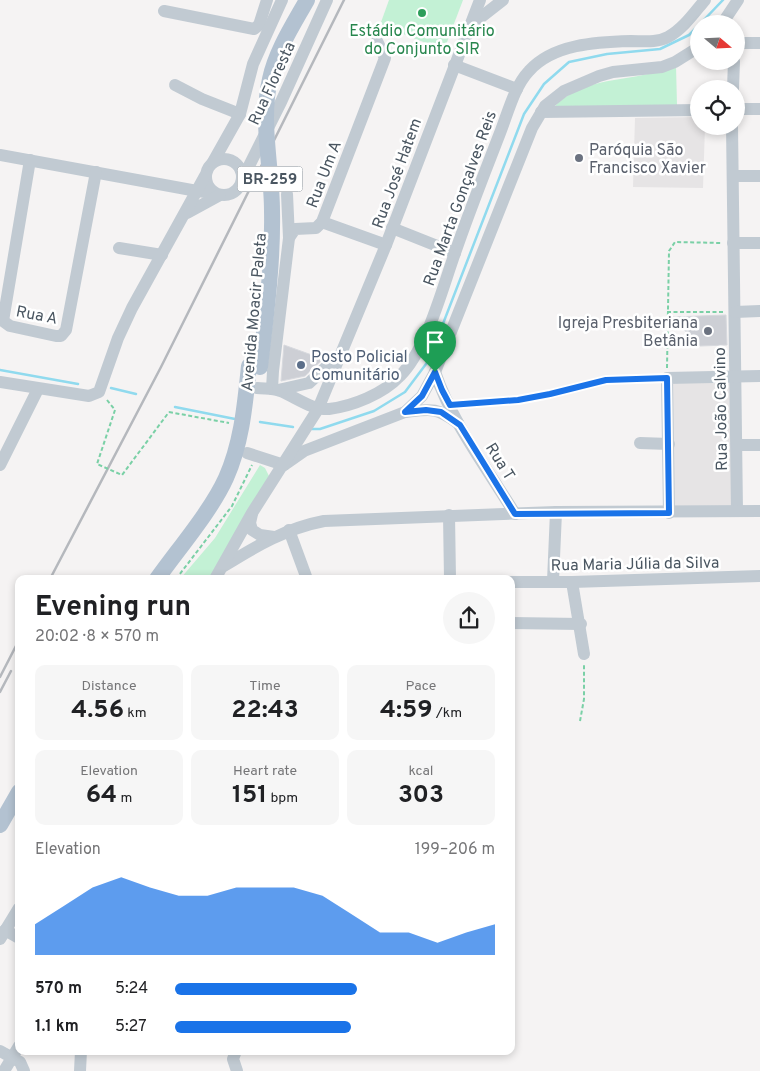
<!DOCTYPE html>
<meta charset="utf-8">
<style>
:root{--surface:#fff;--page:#f6f6f6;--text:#202124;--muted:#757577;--accent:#1a73e8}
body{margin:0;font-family:Overpass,sans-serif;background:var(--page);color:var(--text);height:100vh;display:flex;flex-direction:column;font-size:19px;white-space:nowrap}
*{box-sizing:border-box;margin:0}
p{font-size:16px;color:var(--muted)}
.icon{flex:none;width:28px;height:28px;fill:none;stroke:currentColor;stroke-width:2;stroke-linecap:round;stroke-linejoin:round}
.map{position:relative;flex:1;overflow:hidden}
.side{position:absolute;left:15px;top:575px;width:500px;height:480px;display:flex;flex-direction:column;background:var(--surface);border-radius:10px;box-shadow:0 2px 8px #0003}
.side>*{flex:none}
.needle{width:32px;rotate:109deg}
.buttons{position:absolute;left:690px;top:15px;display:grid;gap:10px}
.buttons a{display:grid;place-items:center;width:55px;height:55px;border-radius:50%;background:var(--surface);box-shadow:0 2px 8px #0003;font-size:25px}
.pin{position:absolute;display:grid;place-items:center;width:42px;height:42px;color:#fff;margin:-51px -21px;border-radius:50% 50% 50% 0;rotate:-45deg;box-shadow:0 0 5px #0007}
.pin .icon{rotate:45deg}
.round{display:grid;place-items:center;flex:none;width:52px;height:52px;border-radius:26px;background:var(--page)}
.headline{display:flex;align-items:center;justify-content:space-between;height:85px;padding:0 20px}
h1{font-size:28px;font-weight:700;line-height:38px}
.stats{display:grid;grid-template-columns:repeat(3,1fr);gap:8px;height:85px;padding:5px 20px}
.stats div{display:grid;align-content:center;border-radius:10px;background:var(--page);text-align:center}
.stats b{font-size:25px;font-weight:700}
.stats small{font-size:14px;font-weight:400}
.stats p{font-size:14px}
.chart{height:140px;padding:10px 20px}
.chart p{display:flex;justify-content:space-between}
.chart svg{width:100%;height:90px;margin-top:5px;fill:var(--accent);opacity:.7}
ul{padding:0 20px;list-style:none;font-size:16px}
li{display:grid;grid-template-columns:80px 60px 1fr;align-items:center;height:38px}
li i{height:12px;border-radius:6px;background:var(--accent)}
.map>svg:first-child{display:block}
</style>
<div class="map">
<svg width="760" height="1071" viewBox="0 0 760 1071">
<rect width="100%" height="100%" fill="#f5f3f3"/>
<g fill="#e6e4e5">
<polygon points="699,117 699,126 705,126 703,188 633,187 635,118"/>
<polygon points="736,376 737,511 669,513 667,378"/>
</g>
<g fill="#c3f1d5">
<polygon points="389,0 463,0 444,50 380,25"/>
<path d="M676,65L677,105L554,107C579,81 610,82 643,75C654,73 665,69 676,65Z"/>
<polygon points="260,465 265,468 269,476 210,579 180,579 215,538"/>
</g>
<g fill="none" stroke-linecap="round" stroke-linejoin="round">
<g stroke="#90daee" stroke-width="2.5">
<polyline points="700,24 723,0"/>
<polyline points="0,370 78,384"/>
<polyline points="111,388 136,394"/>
<polyline points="175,407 235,419"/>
<polyline points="260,422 293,427"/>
<polyline points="312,429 320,429 374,411 405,392 429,360 524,114 544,84 569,62 607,54 660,49 689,35 699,25"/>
</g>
</g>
<g fill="#cdcfd5" stroke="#d7d9de">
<polygon points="726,315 727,345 700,346 672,317"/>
<polygon points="284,345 323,359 305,376 281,381"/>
</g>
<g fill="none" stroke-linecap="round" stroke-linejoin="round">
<g stroke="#7ad0a6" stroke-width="2" stroke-dasharray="4 2.5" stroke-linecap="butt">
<polyline points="667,312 725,312"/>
<polyline points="667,368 669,251 675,242 722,243"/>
<polyline points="107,400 115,410"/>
<polyline points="460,405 518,400 551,394 606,380 657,378"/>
<polyline points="169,412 229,423"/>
<polyline points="176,579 232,506 252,465"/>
<polyline points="580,721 584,699 584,664"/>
</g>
<g stroke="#c1cad2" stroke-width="12">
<polyline points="164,11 254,29 259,25 267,0"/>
<polyline points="722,24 738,0"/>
<polyline points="471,25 503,0"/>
<polyline points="736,43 760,43"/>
<polyline points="454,65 517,89"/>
<polyline points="175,85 202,99 240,114"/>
<polyline points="733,89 734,61"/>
<polyline points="736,109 760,109"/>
<polyline points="541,112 699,110"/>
<polyline points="732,126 737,511"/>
<polyline points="0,155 197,191 214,193"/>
<circle cx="224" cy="177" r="18"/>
<polyline points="30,160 3,321 10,326 56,336 61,336 66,330 96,172"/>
<polyline points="213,162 240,114 253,64 282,0"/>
<polyline points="733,176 760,176"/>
<polyline points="242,180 281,102 327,0"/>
<polyline points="287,194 289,238"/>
<polyline points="187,213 220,195"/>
<polyline points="322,222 386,245"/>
<polyline points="392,228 455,253"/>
<polyline points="733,243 760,243"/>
<polyline points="119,248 162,255"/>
<polyline points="735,312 760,311"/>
<path d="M435,372C452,423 487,468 515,514"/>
<polyline points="0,382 89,396 99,392 118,338 132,308 205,176"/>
<path d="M257,388C265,389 273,388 280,391C296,397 311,410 329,409C353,406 383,394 400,376C427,349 442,289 455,253C469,212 485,172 500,133C508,113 514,87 529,71C553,44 596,42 631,41C643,41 657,43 668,37C683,29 694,13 705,0"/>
<polyline points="272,389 273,371 289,238 295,229 316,228 322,222 385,58 377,41"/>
<polyline points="278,390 309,383 336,358"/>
<path d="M405,412C432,409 435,407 458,423"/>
<polyline points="640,443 669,444"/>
<polyline points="737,445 760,445"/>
<polyline points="247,453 284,465"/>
<polyline points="0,465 38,389"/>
<polyline points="284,465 304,451 405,412 422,396 435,372 532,128 545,106 564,91 599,76 613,72 662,67 675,62 699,47"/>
<polyline points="669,513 667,378 760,376"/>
<polyline points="252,514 250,523 252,530 260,535 274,537"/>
<polyline points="449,515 450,579"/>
<polyline points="289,530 307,579"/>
<path d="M224,566C256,546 287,528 324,521L556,512L760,511"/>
<polyline points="215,579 252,513 318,409 386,245 480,0"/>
<polyline points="553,581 556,512"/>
<polyline points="511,582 572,582 760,576"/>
<polyline points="572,582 584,654"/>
<polyline points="511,623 581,624"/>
<polyline points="5,930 19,938"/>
<polyline points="0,939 19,908"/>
<polyline points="0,1051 20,1062 24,1071"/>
<polyline points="236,1051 233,1059 237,1071"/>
<polyline points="4,1071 19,1046"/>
<polyline points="80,1071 81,1051"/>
</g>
<g stroke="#b3c2d1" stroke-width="16">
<path d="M157,579C179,548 211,511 226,478C242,442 245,404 249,366"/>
<polyline points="0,825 19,792"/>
</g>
<g stroke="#b5b8bd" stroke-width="2.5">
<polyline points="50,579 161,367 344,0"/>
<polyline points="0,677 19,640"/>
<polyline points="0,692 11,671"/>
</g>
<polyline stroke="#7ad0a6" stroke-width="2" stroke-dasharray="4 2.5" stroke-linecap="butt" points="115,410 97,464 122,475 169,412"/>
<path stroke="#b3c2d1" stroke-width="16" d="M260,367C266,315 273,264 272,211C272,168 260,122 270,79C276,51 293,25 307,0"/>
</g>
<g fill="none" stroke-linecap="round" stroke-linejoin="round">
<defs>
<polygon id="route" points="435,372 442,390 450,405 518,400 550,394 606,380 667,378 669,513 515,514 460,425 441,412 426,410 405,412 422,396"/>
</defs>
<use href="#route" stroke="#fff" stroke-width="10"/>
<use href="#route" stroke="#1a73e8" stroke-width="6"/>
</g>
<circle fill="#2e9e5b" stroke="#fff" stroke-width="2" cx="422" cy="13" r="5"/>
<g fill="#6b7280" stroke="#fff" stroke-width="2">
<circle cx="579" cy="158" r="5"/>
<circle cx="708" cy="331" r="5"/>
</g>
<circle fill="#5c6f8a" stroke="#fff" stroke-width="2" cx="301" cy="365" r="5"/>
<g text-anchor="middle" stroke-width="5" stroke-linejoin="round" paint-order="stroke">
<rect fill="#fff" stroke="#808990" stroke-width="1" x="237.5" y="166.5" width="65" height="25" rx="4"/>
<g font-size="15" font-weight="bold" fill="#4a5661">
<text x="270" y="184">BR-259</text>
</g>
<g font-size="16" fill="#27864d" stroke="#fff">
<text x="422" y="36">Estádio Comunitário<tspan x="422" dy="18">do Conjunto SIR</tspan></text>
</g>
<g font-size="16" fill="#4a5661" stroke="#fff">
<text transform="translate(271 83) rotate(-65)" y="6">Rua Floresta</text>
<text transform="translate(396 173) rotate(-70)" y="6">Rua José Hatem</text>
<text transform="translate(323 174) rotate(-69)" y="6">Rua Um A</text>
<text transform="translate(459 198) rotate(-70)" y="6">Rua Marta Gonçalves Reis</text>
<text transform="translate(253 312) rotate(-85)" y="6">Avenida Moacir Paleta</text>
<text transform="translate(37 314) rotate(11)" y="6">Rua A</text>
<text transform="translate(720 409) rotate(-91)" y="6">Rua João Calvino</text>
<text transform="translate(501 461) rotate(58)" y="6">Rua T</text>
<text transform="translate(635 563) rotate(-1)" y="6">Rua Maria Júlia da Silva</text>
</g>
<g font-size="16" fill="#5b616d" stroke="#fff" text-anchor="start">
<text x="589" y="155">Paróquia São<tspan x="589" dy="18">Francisco Xavier</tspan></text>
<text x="698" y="328" text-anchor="end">Igreja Presbiteriana<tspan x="698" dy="18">Betânia</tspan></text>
</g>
<g font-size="16" fill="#4e5e75" stroke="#fff" text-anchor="start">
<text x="311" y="362">Posto Policial<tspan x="311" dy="18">Comunitário</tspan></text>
</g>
</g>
</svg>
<div class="buttons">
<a><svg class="needle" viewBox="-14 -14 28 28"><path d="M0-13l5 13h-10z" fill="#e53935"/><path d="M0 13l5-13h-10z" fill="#757577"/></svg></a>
<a><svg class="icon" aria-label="locate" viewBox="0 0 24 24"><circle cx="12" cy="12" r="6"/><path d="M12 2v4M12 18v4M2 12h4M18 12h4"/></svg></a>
</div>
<div class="pin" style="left:435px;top:372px;background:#1e9e55"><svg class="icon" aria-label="arrive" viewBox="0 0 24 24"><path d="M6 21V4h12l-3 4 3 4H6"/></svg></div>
<section class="side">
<div class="headline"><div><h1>Evening run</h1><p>20:02 · 8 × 570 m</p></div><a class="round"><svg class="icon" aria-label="share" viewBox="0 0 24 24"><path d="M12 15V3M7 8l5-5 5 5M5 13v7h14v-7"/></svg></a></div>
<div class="stats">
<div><p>Distance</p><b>4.56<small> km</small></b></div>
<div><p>Time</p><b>22:43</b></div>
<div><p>Pace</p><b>4:59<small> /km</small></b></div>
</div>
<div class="stats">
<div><p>Elevation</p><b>64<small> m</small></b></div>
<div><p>Heart rate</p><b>151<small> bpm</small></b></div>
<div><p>kcal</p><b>303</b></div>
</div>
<div class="chart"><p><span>Elevation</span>199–206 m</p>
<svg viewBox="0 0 160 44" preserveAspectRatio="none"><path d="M0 44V29L10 20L20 11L30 6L40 11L50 15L60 15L70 11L80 11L90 11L100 15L110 24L120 33L130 33L140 38L150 33L160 29V44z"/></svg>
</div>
<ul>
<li><b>570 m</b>5:24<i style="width:57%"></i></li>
<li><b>1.1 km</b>5:27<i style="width:55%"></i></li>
</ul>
</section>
</div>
